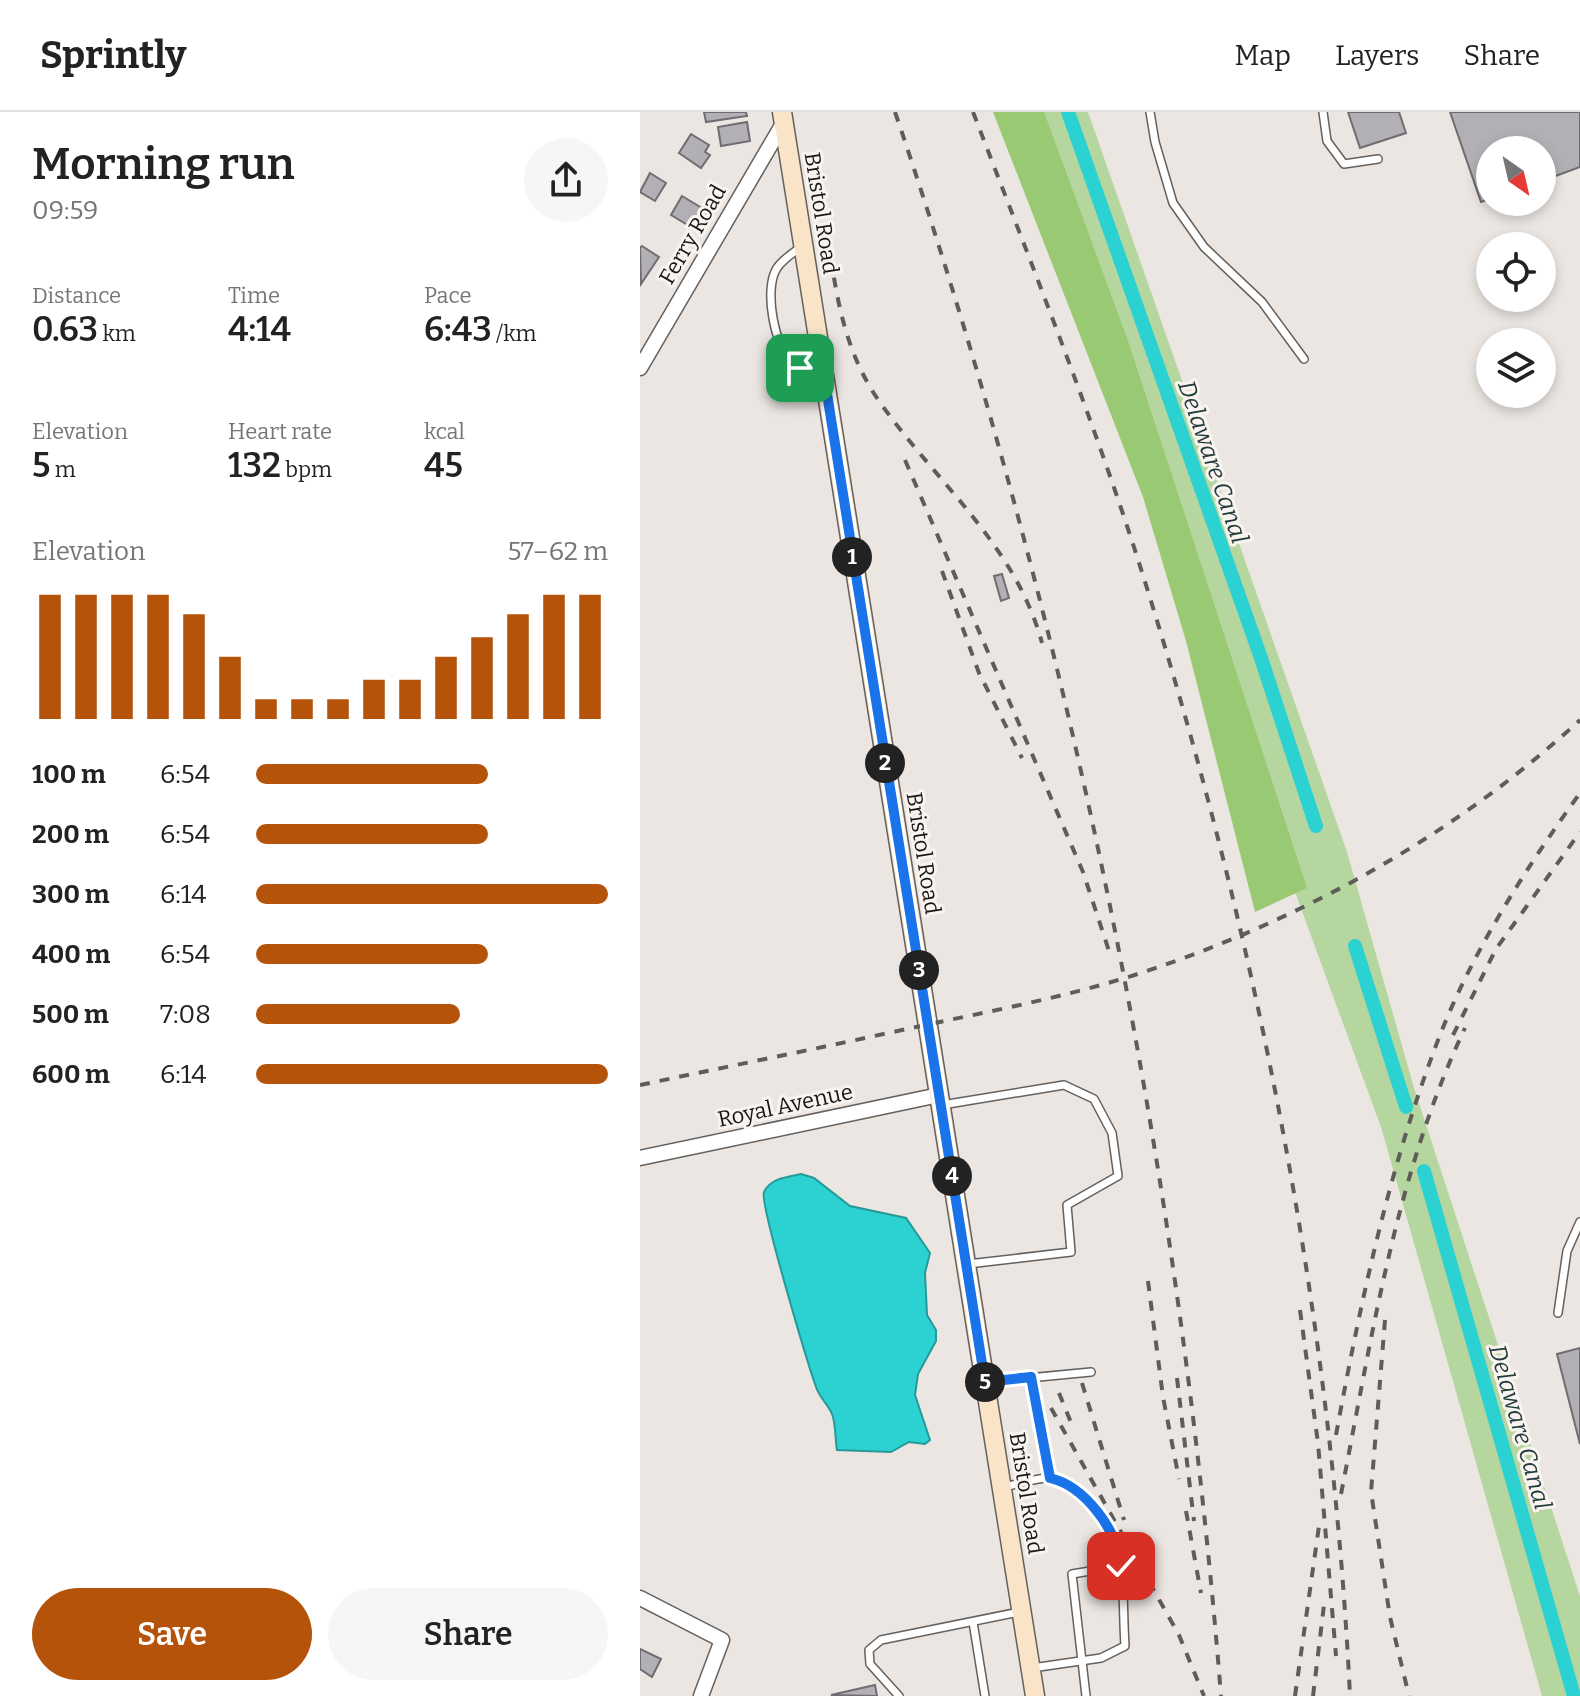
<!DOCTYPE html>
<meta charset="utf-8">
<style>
:root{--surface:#fff;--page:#f6f6f6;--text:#222;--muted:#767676;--line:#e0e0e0;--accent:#b45309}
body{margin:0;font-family:Bitter,serif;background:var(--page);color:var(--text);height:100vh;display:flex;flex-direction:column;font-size:30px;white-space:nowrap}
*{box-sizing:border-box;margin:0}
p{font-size:26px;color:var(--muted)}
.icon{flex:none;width:44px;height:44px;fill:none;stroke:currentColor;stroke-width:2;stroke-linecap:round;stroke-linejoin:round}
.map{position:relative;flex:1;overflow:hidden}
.details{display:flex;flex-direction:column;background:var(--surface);width:640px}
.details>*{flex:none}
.needle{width:52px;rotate:146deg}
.fabs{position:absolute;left:836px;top:24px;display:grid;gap:16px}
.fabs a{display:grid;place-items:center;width:80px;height:80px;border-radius:50%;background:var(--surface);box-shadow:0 4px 12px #0003;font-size:40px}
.pin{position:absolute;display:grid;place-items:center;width:68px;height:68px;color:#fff;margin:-34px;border-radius:16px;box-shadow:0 4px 12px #0006}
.km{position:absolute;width:40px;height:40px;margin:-20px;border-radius:50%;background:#222;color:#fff;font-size:22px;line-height:40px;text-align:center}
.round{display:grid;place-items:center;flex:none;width:84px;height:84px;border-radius:42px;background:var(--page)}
.headline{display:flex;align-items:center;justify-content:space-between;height:136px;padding:0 32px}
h1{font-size:44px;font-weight:600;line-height:60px}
.figures{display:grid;grid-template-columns:repeat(3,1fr);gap:12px;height:136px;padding:8px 32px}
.figures div{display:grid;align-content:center}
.figures b{font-size:34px;font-weight:600}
.figures small{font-size:22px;font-weight:400}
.figures p{font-size:22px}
.chart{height:224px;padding:16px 32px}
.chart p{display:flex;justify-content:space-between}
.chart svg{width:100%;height:144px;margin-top:8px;stroke:var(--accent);stroke-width:6}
.cta{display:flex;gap:16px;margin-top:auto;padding:16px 32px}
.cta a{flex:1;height:92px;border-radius:48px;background:var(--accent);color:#fff;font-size:32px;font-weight:600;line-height:92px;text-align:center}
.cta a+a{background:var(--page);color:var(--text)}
ul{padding:0 32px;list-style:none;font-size:26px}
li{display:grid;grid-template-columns:128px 96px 1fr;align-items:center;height:60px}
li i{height:20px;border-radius:10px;background:var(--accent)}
header{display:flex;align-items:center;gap:48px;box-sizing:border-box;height:112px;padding:0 40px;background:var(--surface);border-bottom:2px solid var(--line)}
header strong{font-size:38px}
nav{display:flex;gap:44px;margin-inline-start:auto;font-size:28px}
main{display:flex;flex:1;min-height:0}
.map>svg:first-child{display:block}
</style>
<header>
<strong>Sprintly</strong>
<nav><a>Map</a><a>Layers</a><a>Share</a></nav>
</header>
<main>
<section class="details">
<div class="headline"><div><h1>Morning run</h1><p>09:59</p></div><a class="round"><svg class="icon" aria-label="share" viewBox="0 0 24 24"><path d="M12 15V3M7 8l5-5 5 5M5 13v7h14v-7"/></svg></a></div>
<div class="figures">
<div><p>Distance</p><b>0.63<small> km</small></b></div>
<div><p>Time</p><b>4:14</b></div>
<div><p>Pace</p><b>6:43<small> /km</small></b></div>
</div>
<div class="figures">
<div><p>Elevation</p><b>5<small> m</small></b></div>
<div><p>Heart rate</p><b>132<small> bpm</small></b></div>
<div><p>kcal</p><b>45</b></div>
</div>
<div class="chart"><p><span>Elevation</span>57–62 m</p>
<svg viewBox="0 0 160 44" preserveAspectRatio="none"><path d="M5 44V6M15 44V6M25 44V6M35 44V6M45 44V12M55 44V25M65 44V38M75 44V38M85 44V38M95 44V32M105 44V32M115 44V25M125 44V19M135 44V12M145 44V6M155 44V6"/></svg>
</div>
<ul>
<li><b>100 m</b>6:54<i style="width:66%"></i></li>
<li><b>200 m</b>6:54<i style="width:66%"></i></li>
<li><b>300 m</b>6:14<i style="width:100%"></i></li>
<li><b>400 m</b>6:54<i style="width:66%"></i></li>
<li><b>500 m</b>7:08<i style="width:58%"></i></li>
<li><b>600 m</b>6:14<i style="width:100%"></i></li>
</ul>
<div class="cta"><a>Save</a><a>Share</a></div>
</section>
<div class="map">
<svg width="940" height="1584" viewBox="0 0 940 1584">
<rect width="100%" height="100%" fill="#ebe6e2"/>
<polygon fill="#b5d69e" points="402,0 448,0 707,740 774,976 940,1484 940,1584 902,1584 742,1018 651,769"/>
<polygon fill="#99c973" points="353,0 404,0 488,229 667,776 615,800 546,529 503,385"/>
<path fill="#2cd1d2" stroke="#269999" stroke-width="2" d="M161,1062L174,1066L210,1094L266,1106L290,1141L285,1161L287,1203L296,1218V1229L278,1262L275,1283L290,1328L285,1332L269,1330L251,1340L197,1338C195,1327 196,1312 192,1302C188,1292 179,1285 176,1275C168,1252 119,1090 124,1080C131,1066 147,1065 161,1062Z"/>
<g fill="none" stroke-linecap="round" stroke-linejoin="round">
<g stroke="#2cd1d2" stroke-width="14">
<polyline points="428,0 621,546 676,714"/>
<polyline points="715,834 766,995"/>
<polyline points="784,1059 934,1584"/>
</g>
</g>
<g fill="#b3b0b5" stroke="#6f6d71" stroke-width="2">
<polygon points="64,0 106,0 107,4 66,10"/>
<polygon points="708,0 759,0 766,21 720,36"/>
<polygon points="810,0 940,0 940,55 902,69 902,38 850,38 850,87 841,90"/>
<polygon points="107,10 110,29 81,34 78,15"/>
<polygon points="51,22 69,33 65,40 70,43 61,56 39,41"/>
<polygon points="10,61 26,71 15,89 0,80"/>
<polygon points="42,84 67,99 56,118 31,103"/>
<polygon points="2,134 19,145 1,172 0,136"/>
<polygon points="362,462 369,486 361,489 354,464"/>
<polygon points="940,1236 940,1332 917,1242"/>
<polygon points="0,1537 21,1547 12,1565 0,1557"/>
<polygon points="235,1573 237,1584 191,1583"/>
</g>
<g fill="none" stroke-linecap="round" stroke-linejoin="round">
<defs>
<g id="service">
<polyline points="510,0 515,30 533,91 564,135 622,190 664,247"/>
<polyline points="683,0 687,29 704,52 738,47"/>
<path d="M161,135C153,141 143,147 137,156C123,177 135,237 153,252C161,259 174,260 183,263"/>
<polyline points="302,993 424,973 454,987 472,1021 478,1064 427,1093 431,1140 328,1152"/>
<polyline points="918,1201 927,1139 940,1110"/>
<polyline points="391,1265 410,1366"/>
<polyline points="346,1270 451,1260"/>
<path d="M364,1375C379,1372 397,1365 412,1366C427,1367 438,1379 447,1390C490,1442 481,1470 485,1534L461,1546L392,1556"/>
<polyline points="333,1510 345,1584"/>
<polyline points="259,1584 230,1552 229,1538 241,1528 379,1500"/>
<polyline points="446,1584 432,1462 481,1454"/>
</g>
<g id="minor">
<polyline points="0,256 144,10"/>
<polyline points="0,1046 299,983"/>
<polyline points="0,1486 82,1528 61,1584"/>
</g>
<polyline id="secondary" points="142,0 395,1584"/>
</defs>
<use href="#service" stroke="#64605d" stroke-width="10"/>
<use href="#minor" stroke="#64605d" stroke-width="17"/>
<use href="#secondary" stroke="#64605d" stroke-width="21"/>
<use href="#service" stroke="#fff" stroke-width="7"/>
<use href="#minor" stroke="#fff" stroke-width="14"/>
<use href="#secondary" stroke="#f9e4c8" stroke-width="18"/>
<g stroke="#5f5d5a" stroke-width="4" stroke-dasharray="10 10" stroke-linecap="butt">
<path d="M255,0C430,516 538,1041 581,1584"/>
<path d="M333,0C388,143 445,286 493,432C613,805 691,1192 710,1584"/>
<path d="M188,126C196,183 204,237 237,286C293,368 375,431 402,531"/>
<polyline points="265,348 443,760 471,845"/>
<polyline points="302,459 339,561 382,646"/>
<polyline points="813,923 856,837 940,720"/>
<path d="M0,973C95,953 190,934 285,913C352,899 419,886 485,866C651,814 812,726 940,608"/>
<polyline points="508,1169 523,1285 539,1367"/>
<polyline points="660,1198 678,1331 696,1544"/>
<polyline points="745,1208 731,1380 750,1505 769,1584"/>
<polyline points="537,1266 554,1409"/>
<polyline points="442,1271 484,1408"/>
<polyline points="419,1281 434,1318"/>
<polyline points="411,1296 539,1523 564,1584"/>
<path d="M696,1323C721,1187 750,1052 800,923C834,837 886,756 940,681"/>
<path d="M701,1382C732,1225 756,1061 825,916"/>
<polyline points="546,1399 561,1481"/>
<polyline points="655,1584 679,1414"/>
<polyline points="673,1584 684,1493"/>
</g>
</g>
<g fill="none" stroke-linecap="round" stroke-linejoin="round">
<defs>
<path id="route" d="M160,256L184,263L345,1270L391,1265L410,1366C445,1374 478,1419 481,1454"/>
</defs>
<use href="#route" stroke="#fff" stroke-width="16"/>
<use href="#route" stroke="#1a73e8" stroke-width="10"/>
</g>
<g text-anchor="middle" stroke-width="6" stroke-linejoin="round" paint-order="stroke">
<g font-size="22" fill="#181715" stroke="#f9f4f0">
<text transform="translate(182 101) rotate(81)" y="8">Bristol Road</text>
<text transform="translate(52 122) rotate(-60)" y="8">Ferry Road</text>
<text transform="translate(284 741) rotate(81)" y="8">Bristol Road</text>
<text transform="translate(145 993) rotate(-12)" y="8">Royal Avenue</text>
<text transform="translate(387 1381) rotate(81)" y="8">Bristol Road</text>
</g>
<g font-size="24" font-style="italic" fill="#223b3b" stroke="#f9f4f0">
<text transform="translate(573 350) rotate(71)" y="8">Delaware Canal</text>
<text transform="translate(880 1315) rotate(74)" y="8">Delaware Canal</text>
</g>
</g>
</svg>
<div class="fabs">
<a><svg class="needle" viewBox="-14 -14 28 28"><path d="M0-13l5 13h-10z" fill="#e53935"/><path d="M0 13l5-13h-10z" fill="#767676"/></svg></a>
<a><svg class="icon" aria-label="locate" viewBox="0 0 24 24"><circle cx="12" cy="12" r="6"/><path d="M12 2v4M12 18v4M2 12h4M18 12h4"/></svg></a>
<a><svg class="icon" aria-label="layers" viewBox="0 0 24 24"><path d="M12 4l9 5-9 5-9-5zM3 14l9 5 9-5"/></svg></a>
</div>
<div class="pin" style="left:160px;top:256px;background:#1e9e55"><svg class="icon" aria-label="arrive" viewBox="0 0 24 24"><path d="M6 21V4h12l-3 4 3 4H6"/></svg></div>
<div class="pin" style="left:481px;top:1454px;background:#d93025"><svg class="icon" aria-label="check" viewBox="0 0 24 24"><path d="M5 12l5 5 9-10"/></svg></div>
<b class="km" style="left:212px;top:445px">1</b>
<b class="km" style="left:245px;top:651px">2</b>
<b class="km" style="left:279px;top:858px">3</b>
<b class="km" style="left:312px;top:1064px">4</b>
<b class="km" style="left:345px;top:1270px">5</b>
</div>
</main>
